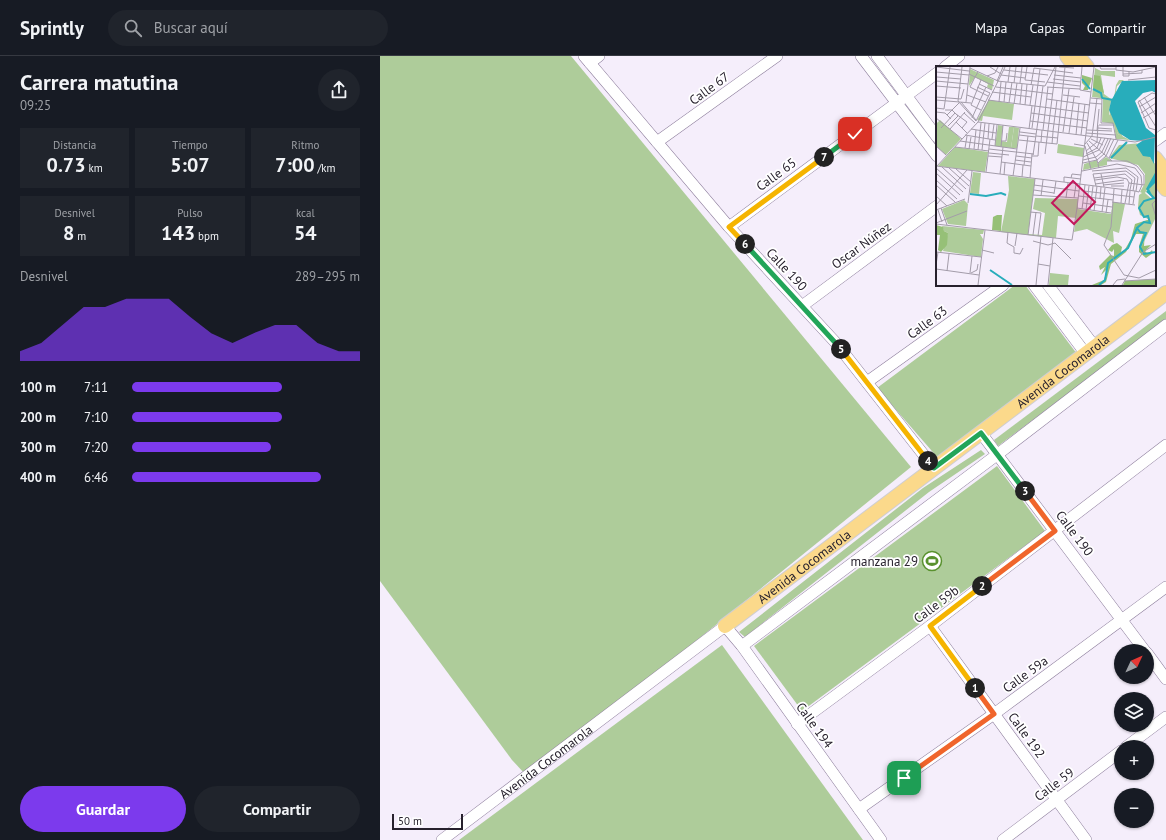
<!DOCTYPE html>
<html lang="es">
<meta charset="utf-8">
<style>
:root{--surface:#171b24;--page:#20242c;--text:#f1f3f6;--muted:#9ea1a6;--line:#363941;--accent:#7c3aed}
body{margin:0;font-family:"PT Sans",sans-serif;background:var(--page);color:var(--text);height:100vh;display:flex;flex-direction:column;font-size:15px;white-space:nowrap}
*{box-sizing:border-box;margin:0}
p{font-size:13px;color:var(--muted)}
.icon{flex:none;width:22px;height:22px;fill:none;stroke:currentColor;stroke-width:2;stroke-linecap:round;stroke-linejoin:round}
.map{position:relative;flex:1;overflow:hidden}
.drawer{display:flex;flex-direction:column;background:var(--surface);width:380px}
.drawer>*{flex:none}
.needle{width:26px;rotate:46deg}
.tools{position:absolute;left:734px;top:588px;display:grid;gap:8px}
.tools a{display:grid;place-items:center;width:40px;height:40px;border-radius:50%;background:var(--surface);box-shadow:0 1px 3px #0004;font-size:20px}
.scale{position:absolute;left:12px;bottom:10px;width:71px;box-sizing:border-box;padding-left:4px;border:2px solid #27212d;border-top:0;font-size:11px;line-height:14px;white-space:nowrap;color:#27212d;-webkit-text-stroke:3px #fff;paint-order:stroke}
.pin{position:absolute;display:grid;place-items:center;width:34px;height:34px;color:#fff;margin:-17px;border-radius:8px;box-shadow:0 2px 6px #0006}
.km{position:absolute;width:20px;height:20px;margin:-10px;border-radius:50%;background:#222;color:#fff;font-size:11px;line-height:20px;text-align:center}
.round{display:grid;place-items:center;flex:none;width:42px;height:42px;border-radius:21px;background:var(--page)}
.overview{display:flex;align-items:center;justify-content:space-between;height:68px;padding:0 20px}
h1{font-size:22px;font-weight:600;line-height:30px}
.stats{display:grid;grid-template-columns:repeat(3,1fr);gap:6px;height:68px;padding:4px 20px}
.stats div{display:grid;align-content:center;border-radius:0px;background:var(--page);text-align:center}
.stats b{font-size:20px;font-weight:600}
.stats small{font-size:11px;font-weight:400}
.stats p{font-size:11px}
.chart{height:112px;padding:8px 20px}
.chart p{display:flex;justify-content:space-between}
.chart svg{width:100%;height:72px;margin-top:4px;fill:var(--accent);opacity:.7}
.button{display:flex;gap:8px;margin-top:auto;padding:8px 20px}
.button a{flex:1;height:46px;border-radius:24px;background:var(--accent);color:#fff;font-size:16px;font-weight:600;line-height:46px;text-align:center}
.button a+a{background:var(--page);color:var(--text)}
ul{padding:0 20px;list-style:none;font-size:13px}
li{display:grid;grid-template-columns:64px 48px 1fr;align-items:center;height:30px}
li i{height:10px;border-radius:5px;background:var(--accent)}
header{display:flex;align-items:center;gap:24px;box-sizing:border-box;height:56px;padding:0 20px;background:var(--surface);border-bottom:1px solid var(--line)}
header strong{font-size:19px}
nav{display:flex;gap:22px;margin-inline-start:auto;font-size:14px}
.search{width:280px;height:36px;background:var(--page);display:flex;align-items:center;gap:10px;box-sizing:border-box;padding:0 14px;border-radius:22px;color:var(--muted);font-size:15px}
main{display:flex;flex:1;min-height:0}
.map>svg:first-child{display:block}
</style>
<header>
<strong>Sprintly</strong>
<div class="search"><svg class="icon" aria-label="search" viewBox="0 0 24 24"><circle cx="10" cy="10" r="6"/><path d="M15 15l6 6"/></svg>Buscar aquí</div>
<nav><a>Mapa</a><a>Capas</a><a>Compartir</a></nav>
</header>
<main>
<section class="drawer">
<div class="overview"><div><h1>Carrera matutina</h1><p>09:25</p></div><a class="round"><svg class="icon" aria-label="share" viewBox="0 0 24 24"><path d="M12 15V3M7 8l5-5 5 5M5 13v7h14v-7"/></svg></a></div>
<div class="stats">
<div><p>Distancia</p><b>0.73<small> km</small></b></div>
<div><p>Tiempo</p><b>5:07</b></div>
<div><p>Ritmo</p><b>7:00<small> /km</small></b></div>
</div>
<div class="stats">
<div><p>Desnivel</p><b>8<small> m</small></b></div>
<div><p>Pulso</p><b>143<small> bpm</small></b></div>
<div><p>kcal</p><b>54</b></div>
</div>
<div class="chart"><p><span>Desnivel</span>289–295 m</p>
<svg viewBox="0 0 160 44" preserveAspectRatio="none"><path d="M0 44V38L10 33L20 22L30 11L40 11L50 6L60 6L70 6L80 17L90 27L100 33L110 27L120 22L130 22L140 33L150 38L160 38V44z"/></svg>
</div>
<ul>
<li><b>100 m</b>7:11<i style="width:66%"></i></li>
<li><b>200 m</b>7:10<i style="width:66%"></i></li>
<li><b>300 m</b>7:20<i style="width:61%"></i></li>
<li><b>400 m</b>6:46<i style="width:83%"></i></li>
</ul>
<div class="button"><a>Guardar</a><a>Compartir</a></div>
</section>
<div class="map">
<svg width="786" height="784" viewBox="0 0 786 784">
<rect width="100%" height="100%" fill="#f5eefb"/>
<g fill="#aecc9a">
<polygon points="0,0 191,0 531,411 186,690 146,719 132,704 0,525"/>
<polygon points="635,229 645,229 697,298 558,402 497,332"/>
<polygon points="786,255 786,264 618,390 614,384"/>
<polygon points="601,394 605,398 549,436 365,581 359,576 543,432"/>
<polygon points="617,410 665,475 422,655 374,590"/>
<polygon points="342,589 483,784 79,784"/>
</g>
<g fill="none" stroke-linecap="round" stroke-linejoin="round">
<defs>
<g id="minor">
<polyline points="204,0 349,171 456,287 554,412"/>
<polyline points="481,0 557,100"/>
<polyline points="497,0 557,81"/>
<polyline points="210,7 219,0"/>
<polyline points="565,11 579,0"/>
<polyline points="775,85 786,77"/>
<polyline points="277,86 397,0"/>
<polyline points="349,171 557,17"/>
<polyline points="654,229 706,298"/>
<polyline points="668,229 715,291"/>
<polyline points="422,250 557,150"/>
<polyline points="487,326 623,229"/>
<polyline points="601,377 765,595"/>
<polyline points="550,570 706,784"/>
<polyline points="362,590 618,398 786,269"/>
<polyline points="767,597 786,623"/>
<polyline points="417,668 550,570 786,389"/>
<polyline points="746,691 786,661"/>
<polyline points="479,753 614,658 786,531"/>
<path id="s1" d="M62,784L345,570L362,590L501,784"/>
<polyline points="623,784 741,695"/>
</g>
<g id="major">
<polyline points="687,0 695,11"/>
<polyline points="698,0 707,11"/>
<polyline points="775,102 786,116"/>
<polyline points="775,118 786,133"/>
<path id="s2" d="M345,570L786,237"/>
</g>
</defs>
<use href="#minor" stroke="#8e7f9d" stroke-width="12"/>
<use href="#major" stroke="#cfced1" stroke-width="16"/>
<use href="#minor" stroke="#fff" stroke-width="11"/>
<use href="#major" stroke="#fbd98b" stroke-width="14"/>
</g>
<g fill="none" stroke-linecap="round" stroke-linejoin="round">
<defs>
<polyline id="split-1" points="524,722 614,658 595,632"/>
<polyline id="split-2" points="595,632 550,570 602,530"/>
<polyline id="split-3" points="602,530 675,475 645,435"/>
<polyline id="split-4" points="548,405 554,412 601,377 645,435"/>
<polyline id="split-5" points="461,293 548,405"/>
<polyline id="split-6" points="365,188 461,293"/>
<polyline id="split-7" points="365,188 349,171 444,101"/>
<polyline id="split-8" points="444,101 475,78"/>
</defs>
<use href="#split-1" stroke="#fff" stroke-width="8"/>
<use href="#split-2" stroke="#fff" stroke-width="8"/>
<use href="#split-3" stroke="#fff" stroke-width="8"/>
<use href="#split-4" stroke="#fff" stroke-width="8"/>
<use href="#split-5" stroke="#fff" stroke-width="8"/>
<use href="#split-6" stroke="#fff" stroke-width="8"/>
<use href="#split-7" stroke="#fff" stroke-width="8"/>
<use href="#split-8" stroke="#fff" stroke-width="8"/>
<use href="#split-1" stroke="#f0652b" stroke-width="5"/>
<use href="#split-2" stroke="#f5b400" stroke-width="5"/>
<use href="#split-3" stroke="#f0652b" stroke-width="5"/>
<use href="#split-4" stroke="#22a559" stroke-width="5"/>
<use href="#split-5" stroke="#f5b400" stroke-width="5"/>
<use href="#split-6" stroke="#22a559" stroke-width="5"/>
<use href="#split-7" stroke="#f5b400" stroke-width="5"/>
<use href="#split-8" stroke="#22a559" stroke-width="5"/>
</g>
<defs>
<symbol id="stadium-ring" viewBox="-11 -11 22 22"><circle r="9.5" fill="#fff" stroke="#59912e" stroke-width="1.5"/><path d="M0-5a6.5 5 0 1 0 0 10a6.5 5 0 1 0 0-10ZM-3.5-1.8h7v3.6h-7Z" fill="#59912e"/></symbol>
</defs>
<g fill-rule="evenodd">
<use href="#stadium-ring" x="541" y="494" width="22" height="22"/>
</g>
<g text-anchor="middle" stroke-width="3.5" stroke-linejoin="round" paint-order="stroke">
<g font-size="13" fill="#27212d" stroke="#fff">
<text transform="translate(329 32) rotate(-36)" y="5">Calle 67</text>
<text transform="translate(396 118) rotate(-36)" y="5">Calle 65</text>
<text transform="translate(481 189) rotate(-36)" y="5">Oscar Núñez</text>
<text transform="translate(407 213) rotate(47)" y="5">Calle 190</text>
<text transform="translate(547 266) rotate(-36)" y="5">Calle 63</text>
<text dy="5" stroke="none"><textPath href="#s2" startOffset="423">Avenida Cocomarola</textPath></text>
<text transform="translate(695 477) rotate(53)" y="5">Calle 190</text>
<text dy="5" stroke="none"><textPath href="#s2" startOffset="99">Avenida Cocomarola</textPath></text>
<text transform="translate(556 548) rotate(-37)" y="5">Calle 59b</text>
<text transform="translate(645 618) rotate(-36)" y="5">Calle 59a</text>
<text transform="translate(435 669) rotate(54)" y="5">Calle 194</text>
<text transform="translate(647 679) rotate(54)" y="5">Calle 192</text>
<text dy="5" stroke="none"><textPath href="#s1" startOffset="130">Avenida Cocomarola</textPath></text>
<text transform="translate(674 728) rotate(-37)" y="5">Calle 59</text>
</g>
<g font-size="13" fill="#27212d" stroke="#fff" text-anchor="end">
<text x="538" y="510">manzana 29</text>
</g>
</g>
<g transform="translate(556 10)">
<rect width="220" height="220" fill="#f5eefb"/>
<path d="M159,2L165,5H179V11L165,9L168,28L175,33L178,32L180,19L183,14H188L181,20L179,31L175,35L173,44L187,71L182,68L174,50L172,33L156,31ZM34,3L58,14L56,24L51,21L52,18L39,11L33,20ZM53,34L78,38L76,54L47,50L46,55L41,54ZM4,54L25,73L10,89L0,80V58ZM62,59L67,60L65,75L71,76L73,61H78L75,82L59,80ZM202,77L200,80L219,110L209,127L218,135L210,147L214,154L204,149L202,141L203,129L206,127L204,126L209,117V108L202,99L173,92L183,79L206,77ZM19,81L52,86L49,106L2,100ZM72,110L99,113L92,168L106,169L109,147L97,143L99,132L142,133V143L175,148L177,136L189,138L183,167L177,165L178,177L151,163L138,166L140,152L122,150L120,172L65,166L73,124ZM28,134L32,138L30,160L12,158L6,143ZM6,160L48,164L47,168H44L47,173L45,191L7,185L12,167L8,165Z" fill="#aecc9a"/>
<path d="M146,9L156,12L152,24H147L149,20L146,17ZM158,9L164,10L168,27L157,22ZM61,149H66L65,165L56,164L57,151ZM211,154H214L216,157L209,164L208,180L215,179L209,185L212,188L216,184L217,187L210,192L203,186V180L207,168H200L190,186L175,198L170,216L165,219H156L168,214L171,203L165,209L169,201L164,204L163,200L174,189L178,190V183L176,186L172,184L176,179L181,177L186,181L185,186L188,185L195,173L199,158ZM0,159L7,161L8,165L12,167L11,179L5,186L2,184L4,169H0ZM220,213V219H187L189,215Z" fill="#96c077"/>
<path d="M198,79H204L220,99L218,132L210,126L216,113L215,105Z" fill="#aecc9a"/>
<path d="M169,32L174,35L173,48L178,55L182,68L194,74L180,73L178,58L166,56L167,33ZM78,61L83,62L81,82H75ZM122,78L148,82L147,91L121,87ZM170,91L176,95H171V99L147,104L148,98L161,94V98ZM37,106L45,107L43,128L34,127ZM220,111V151L205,182L204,180L210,167L204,166L201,162L208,156L214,157L212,150L208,151L203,142L208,135L218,132L211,125ZM114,207L133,209L132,219H113Z" fill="#aecc9a"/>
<path d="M220,14V27L216,25L207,27L199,35L210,62L219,69L218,98L214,91L207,90L200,79L206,75L194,74L183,67L173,44L175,35L186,15ZM220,105V116L213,123L217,131L210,123Z" fill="#28adbb"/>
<path fill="none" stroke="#28adbb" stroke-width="2" d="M146,13L154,23M157,23L165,27L166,32L177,34M175,92L191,76M211,125L218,132L208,135L203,142L208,151L212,150L214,157L208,156L201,162L204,166L210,167L204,181L208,188L220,186M34,128L50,130L65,127L70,129M54,204L76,219M163,219L169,214L172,197L192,182L201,162"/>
<path fill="none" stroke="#a39ca9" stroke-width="1" d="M0,1L33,5M26,1L22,35L40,55M54,1L65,8M123,1L138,2M146,1L144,24L155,26M164,1L165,3H180M180,1V4L197,6L220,1M187,1V10H193V6M34,2L62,15M68,4L112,9M0,6L33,9M33,8L39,11L42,6M187,8L206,7V4M65,9L89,12M118,9L145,12M51,10L59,7L62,1M1,11L25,13M117,13L145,16M45,14L35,39L45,44M89,14L109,16M89,14L91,1M192,14L220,11M0,15L32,18M61,15L67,1M61,15L109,20L119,1M72,16L74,1M111,16L144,20M78,17L80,1M84,17L86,1M43,18L56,24M95,19L98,2L137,7M0,20L25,22M34,21L39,11L58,20M34,21L52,30M41,21L54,27M60,21L117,28M111,21L144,23M56,26L95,31M220,28L216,27L202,36L213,62L220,64M31,29L50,36M127,29L144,31M0,31L25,33L28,23M208,31L220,50M155,32L166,33L165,57M111,33L154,39M0,34L35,37M52,34L153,47M203,34L220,61M25,36L40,54M30,36L34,1M63,36L65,16M68,36L70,16M73,37L76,16M154,37L166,38M78,38L81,17M84,38L86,18M89,39L91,18M94,39L97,19M203,41L220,31M0,42L8,43L14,1M9,44H16L22,50L12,60M0,46L9,47L15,53M28,47L39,57M95,47L152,55M205,47L220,37M20,48L31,56L26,62M11,49L23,37M0,52L26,73M36,52L50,21M207,52L220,44M40,55L54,27M94,55L151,62M20,56L31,67M42,56L199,76L220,71M165,57H177L180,73M163,59H178M5,62L19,47M96,62L104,3M162,62L176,63M14,63L29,46M35,63L60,67M93,63L96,40M107,64L112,21M151,64L176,65M117,65L121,34M161,65L163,43M84,66L100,68M127,66L133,23M133,67L138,31M150,67L180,69M29,69L59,74M83,69L100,71M140,69L143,37M145,69L149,38M100,70L122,72M52,73L53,58M56,73L58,58M155,73L167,79M83,74L121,78L129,1M24,75L81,83M65,75H70L71,67M153,75L176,95M99,76L107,20M105,76L106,64M151,77L161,94L163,102M116,78L117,66M138,78L149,80L155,103M149,78L156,70L161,32M0,80L10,89M59,80L61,59M19,81L53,85M65,81L67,59M29,82L31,70M33,83L35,71M38,83L40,64M53,83L80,86M42,84L45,57M46,84L49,57M150,85L161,76L162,59M80,86L98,88M53,87L73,89M109,88L120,1M150,88L161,82L165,72M97,89L99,76M52,90L66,91M80,90L96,92M96,90H102L103,76M147,91L163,84L169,72M173,92L182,74M79,94L95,96M147,94L160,91L166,86L172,73M171,95H191L201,100L208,109V119L193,117M65,96L95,100M147,97L161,94L168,88L175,72M162,97L170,90L178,73M88,99L92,70M0,100L199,125M0,101L42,56L69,1M6,101L30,123M0,102L27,126M13,102L33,120M20,103L35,116M146,105L181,98L199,102L205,110L206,119L203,126L199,125L197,138M156,105L190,102L202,111L200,125M50,106L54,73M0,107L24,129M64,108L67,81M157,108L190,105L199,112L197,125M157,108L160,120M165,108L168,121M68,109L69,97M77,110L84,62M86,111L87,99M94,112L96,88M135,112L136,108L145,109M158,112L189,108L196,114L194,124M0,114L21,133M159,114L181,111L191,113M128,116V111L145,113M159,118L188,114M0,119L19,136M98,119L143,125M167,119L188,117M175,120H188M178,123L175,161L168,179L188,209L203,212L220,204M98,124L118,127M148,125L198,131M118,128L120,115M97,129L142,132M0,130L11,140M105,130L107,114M143,130L177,134M130,132L132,117M138,132L140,118M164,133L165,121M220,134L216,138L220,151M176,136L199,139M32,137L36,105M147,137L176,141M185,137L186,124M189,137L193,117L191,113M193,138L194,125M0,139L31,104M5,142L11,159M141,142L158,1M146,143L149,119M0,144L29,133M2,144L6,156M150,144L153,120M154,144L157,120M158,145L161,120M94,146L105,147L102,170M166,146L169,122M170,147L172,134M0,157L31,145M0,158L136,174L141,142L175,147M72,166L71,177L78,181V187L84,188L87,182M92,169L99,113M97,169L100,146M97,175L112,179L119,177L135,193M79,180L81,167M46,184L58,187M0,186L45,191M102,198L114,200M0,199L2,186M0,203L43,209M11,205L13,188M34,207L36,190M35,207L41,204L42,198M188,215L220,213M42,219L49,164M100,219L105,170M112,219L117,172M177,219L181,214L189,213M186,219L207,186L220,178"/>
<path fill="#c2185b" fill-opacity="0.15" stroke="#c2185b" stroke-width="2" d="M137,115L159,136L138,158L116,137Z"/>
<rect width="220" height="220" fill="none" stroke="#27212d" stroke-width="2"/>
</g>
</svg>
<div class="tools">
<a><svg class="needle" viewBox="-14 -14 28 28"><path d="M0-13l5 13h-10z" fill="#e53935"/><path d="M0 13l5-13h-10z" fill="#9ea1a6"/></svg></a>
<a><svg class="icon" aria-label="layers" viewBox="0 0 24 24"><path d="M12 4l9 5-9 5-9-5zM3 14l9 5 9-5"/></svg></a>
<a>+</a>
<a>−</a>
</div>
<div class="scale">50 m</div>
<div class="pin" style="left:524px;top:722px;background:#1e9e55"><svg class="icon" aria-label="arrive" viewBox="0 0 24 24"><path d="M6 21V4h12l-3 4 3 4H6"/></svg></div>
<div class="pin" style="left:475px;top:78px;background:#d93025"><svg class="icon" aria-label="check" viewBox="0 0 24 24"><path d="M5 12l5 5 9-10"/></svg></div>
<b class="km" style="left:595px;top:632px">1</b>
<b class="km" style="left:602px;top:530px">2</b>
<b class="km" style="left:645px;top:435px">3</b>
<b class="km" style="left:548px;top:405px">4</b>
<b class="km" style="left:461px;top:293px">5</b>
<b class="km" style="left:365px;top:188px">6</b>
<b class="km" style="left:444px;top:101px">7</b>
</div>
</main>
